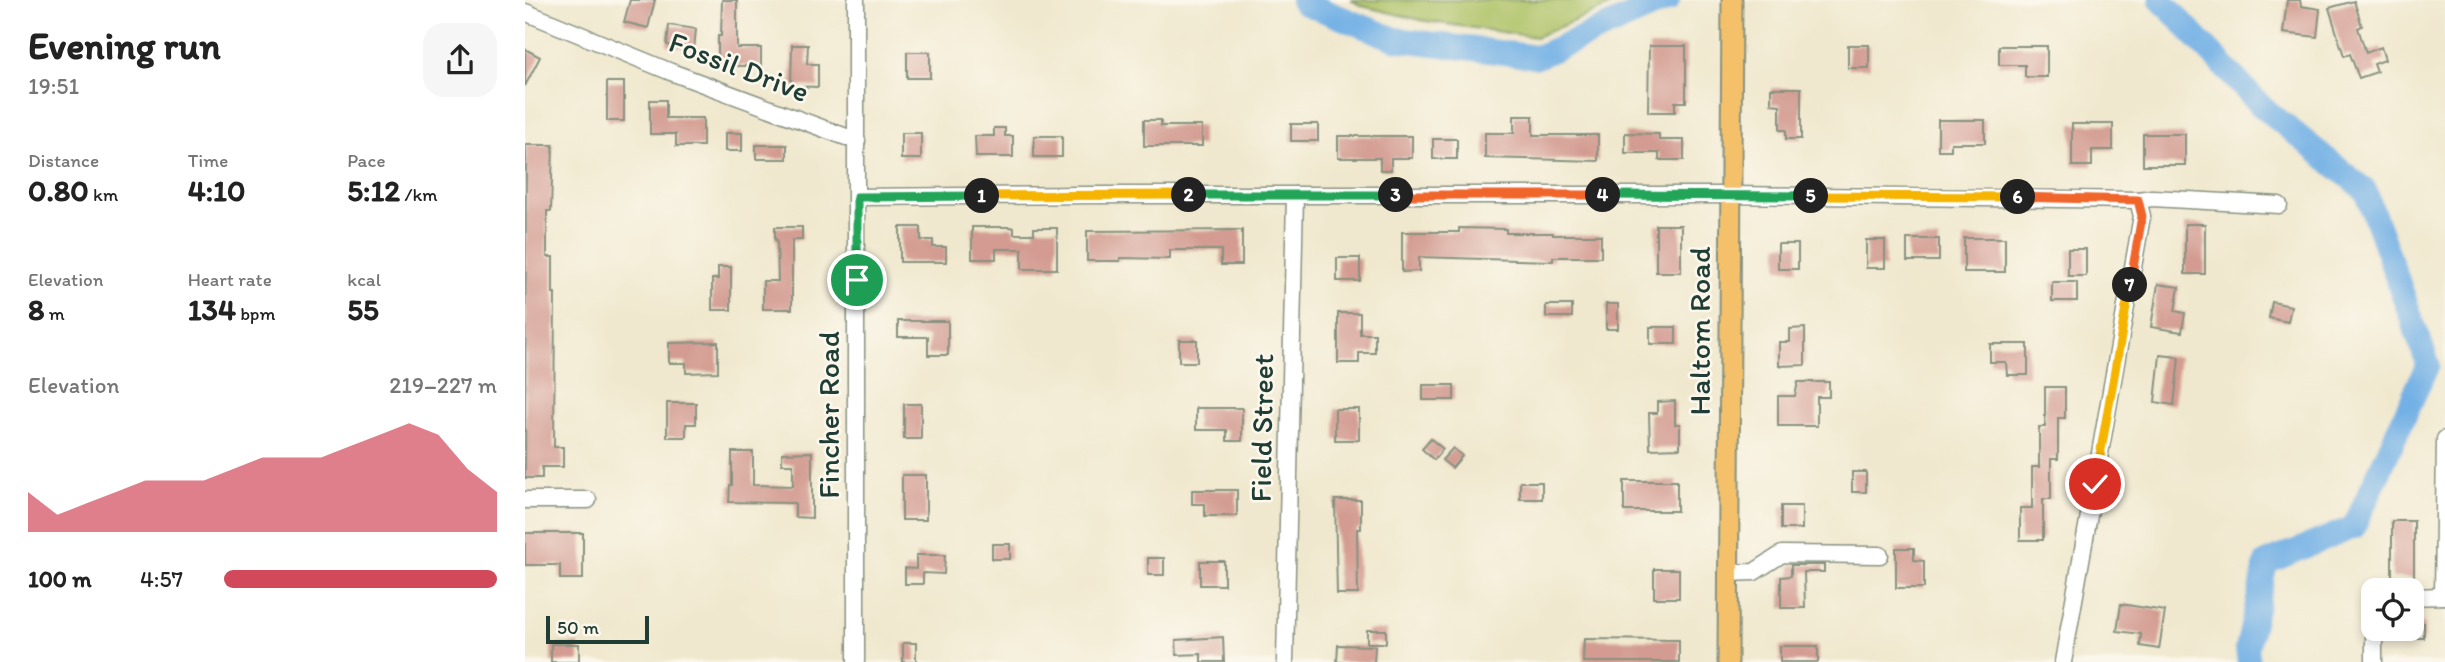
<!DOCTYPE html>
<meta charset="utf-8">
<style>
:root{--surface:#fff;--page:#f6f6f6;--text:#222;--muted:#767676;--accent:#d1495b}
body{margin:0;font-family:Itim,sans-serif;background:var(--page);color:var(--text);height:100vh;display:flex;flex-direction:column;font-size:26px;white-space:nowrap}
*{box-sizing:border-box;margin:0}
p{font-size:23px;color:var(--muted)}
.icon{flex:none;width:38px;height:38px;fill:none;stroke:currentColor;stroke-width:2;stroke-linecap:round;stroke-linejoin:round}
.map{position:relative;flex:1;overflow:hidden}
.side{display:flex;flex-direction:column;background:var(--surface);width:525px}
.side>*{flex:none}
.buttons{position:absolute;left:1836px;top:578px;display:grid;gap:14px}
.buttons a{display:grid;place-items:center;width:63px;height:63px;border-radius:14px;background:var(--surface);box-shadow:0 4px 10px #0003;font-size:35px}
.scale{position:absolute;left:21px;bottom:18px;width:103px;box-sizing:border-box;padding-left:7px;border:4px solid #1f3d34;border-top:0;font-size:19px;line-height:24px;white-space:nowrap;color:#1f3d34;-webkit-text-stroke:5px #fbf7ec;paint-order:stroke}
.pin{position:absolute;display:grid;place-items:center;width:60px;height:60px;color:#fff;margin:-30px;border:4px solid #fff;border-radius:50%;box-shadow:0 2px 7px #0007}
.km{position:absolute;width:35px;height:35px;margin:-18px;border-radius:50%;background:#222;color:#fff;font-size:19px;line-height:35px;text-align:center}
.round{display:grid;place-items:center;flex:none;width:74px;height:74px;border-radius:21px;background:var(--page)}
.head{display:flex;align-items:center;justify-content:space-between;height:119px;padding:0 28px}
h1{font-size:38px;font-weight:700;line-height:52px}
.metrics{display:grid;grid-template-columns:repeat(3,1fr);gap:10px;height:119px;padding:7px 28px}
.metrics div{display:grid;align-content:center}
.metrics b{font-size:30px;font-weight:700}
.metrics small{font-size:19px;font-weight:400}
.metrics p{font-size:19px}
.chart{height:196px;padding:14px 28px}
.chart p{display:flex;justify-content:space-between}
.chart svg{width:100%;height:126px;margin-top:7px;fill:var(--accent);opacity:.7}
ul{padding:0 28px;list-style:none;font-size:23px}
li{display:grid;grid-template-columns:112px 84px 1fr;align-items:center;height:52px}
li i{height:18px;border-radius:9px;background:var(--accent)}
main{display:flex;flex:1;min-height:0}
.map>svg:first-child{display:block}
</style>
<main>
<section class="side">
<div class="head"><div><h1>Evening run</h1><p>19:51</p></div><a class="round"><svg class="icon" aria-label="share" viewBox="0 0 24 24"><path d="M12 15V3M7 8l5-5 5 5M5 13v7h14v-7"/></svg></a></div>
<div class="metrics">
<div><p>Distance</p><b>0.80<small> km</small></b></div>
<div><p>Time</p><b>4:10</b></div>
<div><p>Pace</p><b>5:12<small> /km</small></b></div>
</div>
<div class="metrics">
<div><p>Elevation</p><b>8<small> m</small></b></div>
<div><p>Heart rate</p><b>134<small> bpm</small></b></div>
<div><p>kcal</p><b>55</b></div>
</div>
<div class="chart"><p><span>Elevation</span>219–227 m</p>
<svg viewBox="0 0 160 44" preserveAspectRatio="none"><path d="M0 44V30L10 38L20 34L30 30L40 26L50 26L60 26L70 22L80 18L90 18L100 18L110 14L120 10L130 6L140 10L150 22L160 30V44z"/></svg>
</div>
<ul>
<li><b>100 m</b>4:57<i style="width:100%"></i></li>
</ul>
</section>
<div class="map">
<svg width="1920" height="662" viewBox="0 0 1920 662">
<rect width="100%" height="100%" fill="#fbf7ec"/>
<filter id="ink" filterUnits="userSpaceOnUse"><feTurbulence type="fractalNoise" baseFrequency=".0143" numOctaves="2"/><feDisplacementMap in="SourceGraphic" scale="14" xChannelSelector="R" yChannelSelector="G"/><feConvolveMatrix kernelMatrix="1 2 1 2 8 2 1 2 1" color-interpolation-filters="sRGB"/></filter>
<filter id="wash" filterUnits="userSpaceOnUse"><feTurbulence type="fractalNoise" baseFrequency=".00686" numOctaves="4" result="noise"/><feDisplacementMap in="SourceGraphic" scale="28" xChannelSelector="R" yChannelSelector="G"/><feGaussianBlur stdDeviation="1.57" result="paint"/><feColorMatrix in="noise" values="0 0 0 0 0 0 0 0 0 0 0 0 0 0 0 0 0 1.4 0 .05"/><feComposite in="paint" operator="in"/></filter>
<g filter="url(#wash)">
<rect width="100%" height="100%" fill="#f0e8ce"/>
<polygon fill="#aec266" stroke="#66804d" stroke-width="2" points="826,0 1098,0 1011,37 900,21 837,6"/>
<g fill="none" stroke-linecap="round" stroke-linejoin="round">
<g stroke="#72b0e5" stroke-width="24">
<polyline points="777,0 779,3 870,39 1012,57 1143,0"/>
<polyline points="1636,0 1735,105 1840,190 1903,364 1829,527 1741,563 1722,649 1724,662"/>
</g>
</g>
<g id="blocks">
<g fill="#d39b91">
<polygon points="105,0 130,0 123,28 99,22"/>
<polygon points="197,0 212,0 212,48 236,48 236,66 193,66 193,36 196,36"/>
<polygon points="1762,0 1775,0 1776,6 1795,9 1792,37 1758,33"/>
<polygon points="1829,1 1837,26 1833,28 1841,53 1856,47 1860,60 1849,64 1852,72 1834,78 1825,54 1819,56 1804,8"/>
<polygon points="144,25 171,29 169,49 142,45"/>
<polygon points="267,45 283,45 282,64 293,64 293,87 266,86"/>
<rect x="1323" y="45" width="21" height="23"/>
<polygon points="1124,46 1161,46 1161,102 1150,102 1150,112 1123,112"/>
<polygon points="1474,46 1522,46 1522,77 1500,77 1500,65 1474,65"/>
<polygon points="0,49 15,57 0,86"/>
<rect x="382" y="52" width="23" height="26"/>
<rect x="82" y="82" width="17" height="39"/>
<polygon points="1246,88 1276,88 1276,139 1261,139 1261,130 1255,130 1255,105 1246,104"/>
<polygon points="125,100 141,100 141,118 178,118 178,146 151,146 151,134 125,134"/>
<polygon points="989,116 1008,116 1008,135 1073,135 1073,161 960,158 960,133 989,133"/>
<polygon points="619,120 636,120 636,126 677,126 677,146 619,146"/>
<polygon points="1413,120 1460,120 1460,143 1426,143 1426,150 1413,150"/>
<rect x="766" y="124" width="27" height="17"/>
<polygon points="1547,124 1588,124 1588,150 1567,150 1567,166 1547,166"/>
<polygon points="469,128 480,128 480,136 488,136 488,157 451,157 450,136 469,136"/>
<rect x="200" y="133" width="17" height="18"/>
<rect x="376" y="133" width="20" height="26"/>
<polygon points="1100,133 1134,134 1134,140 1159,140 1159,160 1134,160 1134,153 1100,153"/>
<rect x="1618" y="134" width="42" height="31"/>
<rect x="509" y="136" width="28" height="21"/>
<polygon points="813,136 887,136 887,158 866,158 866,170 855,170 855,158 813,158"/>
<rect x="908" y="139" width="24" height="20"/>
<polygon points="1,145 28,145 26,211 22,211 22,257 28,257 28,293 30,293 29,447 38,447 38,467 17,467 17,478 0,478"/>
<rect x="231" y="145" width="31" height="14"/>
<rect x="1660" y="224" width="20" height="50"/>
<rect x="1131" y="225" width="25" height="47"/>
<polygon points="250,227 277,227 277,240 267,240 267,309 238,309 238,281 253,281 252,240 250,240"/>
<polygon points="375,227 396,227 396,240 408,240 408,247 421,247 421,262 375,262"/>
<polygon points="447,227 485,227 489,228 489,234 509,234 509,228 532,228 532,269 497,269 497,249 471,249 471,259 447,259"/>
<polygon points="934,228 981,229 981,233 1028,233 1028,235 1076,235 1076,257 1028,257 1028,261 894,257 894,271 877,272 877,232 934,232"/>
<polygon points="717,230 717,265 696,265 696,250 645,250 645,259 595,258 595,261 562,261 562,231"/>
<rect x="1439" y="238" width="41" height="34"/>
<rect x="1382" y="239" width="32" height="22"/>
<rect x="1341" y="240" width="19" height="28"/>
<rect x="1253" y="244" width="20" height="25"/>
<rect x="1543" y="249" width="18" height="27"/>
<rect x="812" y="258" width="23" height="23"/>
<polygon points="193,267 206,267 206,310 187,310 187,279 193,279"/>
<rect x="1527" y="282" width="25" height="19"/>
<polygon points="1633,284 1654,287 1650,311 1660,313 1657,332 1626,327"/>
<polygon points="1747,302 1766,306 1763,322 1744,318"/>
<rect x="1081" y="304" width="12" height="25"/>
<rect x="1021" y="305" width="26" height="12"/>
<polygon points="813,313 835,313 835,334 850,334 850,353 834,353 834,363 813,363"/>
<polygon points="373,321 423,321 423,355 403,355 403,337 373,337"/>
<rect x="1125" y="327" width="26" height="17"/>
<polygon points="1280,328 1280,365 1254,366 1254,342 1265,342 1265,329"/>
<rect x="654" y="340" width="18" height="22"/>
<polygon points="193,342 193,372 161,373 161,363 144,363 144,343"/>
<polygon points="1465,344 1503,344 1503,375 1482,375 1481,362 1465,362"/>
<polygon points="1635,355 1654,357 1649,405 1630,402"/>
<polygon points="1273,382 1304,382 1304,397 1292,397 1292,426 1253,426 1253,396 1270,396"/>
<rect x="898" y="385" width="31" height="15"/>
<polygon points="1520,387 1540,387 1540,418 1533,418 1533,459 1526,459 1526,499 1518,499 1518,540 1495,540 1495,508 1507,508 1507,467 1514,467 1514,427 1520,427"/>
<polygon points="1150,401 1150,424 1155,424 1155,448 1125,449 1124,413 1132,413 1132,402"/>
<polygon points="142,403 171,403 171,424 161,424 161,437 142,437"/>
<rect x="379" y="404" width="17" height="35"/>
<polygon points="671,408 717,408 717,441 702,441 702,430 671,430"/>
<rect x="810" y="409" width="24" height="31"/>
<polygon points="906,439 918,449 909,460 897,449"/>
<polygon points="928,448 937,456 927,468 917,460"/>
<polygon points="207,452 228,452 228,485 268,486 268,464 257,464 257,453 287,452 287,518 270,517 270,503 204,502 205,485 207,485"/>
<rect x="1327" y="472" width="14" height="20"/>
<rect x="377" y="475" width="24" height="45"/>
<rect x="1099" y="481" width="53" height="30"/>
<rect x="995" y="482" width="22" height="17"/>
<polygon points="667,490 712,490 712,516 680,516 680,504 667,504"/>
<polygon points="810,500 836,500 836,529 832,529 833,594 812,594"/>
<rect x="1256" y="506" width="21" height="23"/>
<rect x="1867" y="521" width="22" height="57"/>
<polygon points="0,533 58,533 58,579 35,579 35,565 0,565"/>
<rect x="467" y="544" width="18" height="15"/>
<polygon points="1371,548 1389,548 1389,560 1399,561 1399,588 1371,588"/>
<polygon points="391,555 420,555 419,574 398,573 398,584 380,584 380,568 391,569"/>
<rect x="623" y="558" width="16" height="17"/>
<rect x="675" y="561" width="24" height="24"/>
<polygon points="1266,565 1299,565 1299,572 1279,572 1280,608 1256,608 1256,577 1266,576"/>
<rect x="1129" y="569" width="25" height="29"/>
<polygon points="1596,604 1640,611 1634,649 1615,646 1616,634 1592,631"/>
<rect x="1886" y="623" width="13" height="15"/>
<rect x="842" y="630" width="19" height="13"/>
<polygon points="698,637 699,662 676,662 676,654 652,655 651,640"/>
<polygon points="1059,639 1154,640 1154,662 1058,662"/>
<rect x="378" y="643" width="13" height="19"/>
<rect x="26" y="644" width="28" height="18"/>
<polygon points="813,645 850,646 849,662 812,662"/>
<rect x="1255" y="646" width="38" height="16"/>
</g>
</g>
</g>
<g filter="url(#ink)">
<use href="#blocks" fill-opacity="0" stroke="#889281" stroke-width="2"/>
<g fill="none" stroke-linecap="round" stroke-linejoin="round">
<defs>
<g id="minor">
<polyline points="331,0 331,662"/>
<polyline points="0,12 146,72 332,141"/>
<polyline points="332,197 559,195 1206,195 1613,200 1627,198 1754,205"/>
<polyline points="1920,439 1918,596 1920,596"/>
<polyline points="0,500 63,500"/>
<polyline points="1203,573 1229,572 1257,554 1355,555"/>
<polyline points="1886,597 1918,596"/>
<polyline points="760,662 770,195"/>
<polyline points="1538,662 1617,216 1613,200"/>
<polyline points="1849,662 1849,628"/>
</g>
<polyline id="major" points="1203,662 1207,0"/>
</defs>
<use href="#minor" stroke="#889281" stroke-width="19"/>
<use href="#major" stroke="#889281" stroke-width="23"/>
<use href="#minor" stroke="#fff" stroke-width="16"/>
<use href="#major" stroke="#f4c16a" stroke-width="19"/>
</g>
</g>
<g fill="none" stroke-linecap="round" stroke-linejoin="round" filter="url(#ink)">
<defs>
<polyline id="split-1" points="332,280 332,197 457,196"/>
<polyline id="split-2" points="457,196 664,195"/>
<polyline id="split-3" points="664,195 871,195"/>
<polyline id="split-4" points="871,195 1078,195"/>
<polyline id="split-5" points="1078,195 1286,196"/>
<polyline id="split-6" points="1286,196 1493,197"/>
<polyline id="split-7" points="1493,197 1613,200 1617,216 1605,285"/>
<polyline id="split-8" points="1570,484 1605,285"/>
</defs>
<use href="#split-1" stroke="#fff" stroke-width="14"/>
<use href="#split-2" stroke="#fff" stroke-width="14"/>
<use href="#split-3" stroke="#fff" stroke-width="14"/>
<use href="#split-4" stroke="#fff" stroke-width="14"/>
<use href="#split-5" stroke="#fff" stroke-width="14"/>
<use href="#split-6" stroke="#fff" stroke-width="14"/>
<use href="#split-7" stroke="#fff" stroke-width="14"/>
<use href="#split-8" stroke="#fff" stroke-width="14"/>
<use href="#split-1" stroke="#22a559" stroke-width="9"/>
<use href="#split-2" stroke="#f5b400" stroke-width="9"/>
<use href="#split-3" stroke="#22a559" stroke-width="9"/>
<use href="#split-4" stroke="#f0652b" stroke-width="9"/>
<use href="#split-5" stroke="#22a559" stroke-width="9"/>
<use href="#split-6" stroke="#f5b400" stroke-width="9"/>
<use href="#split-7" stroke="#f0652b" stroke-width="9"/>
<use href="#split-8" stroke="#f5b400" stroke-width="9"/>
</g>
<g text-anchor="middle" stroke-width="5" stroke-linejoin="round" paint-order="stroke">
<g font-size="30" fill="#1f3d34" stroke="#fbf7ec">
<text transform="translate(214 67) rotate(21)" y="10">Fossil Drive</text>
<text transform="translate(1175 331) rotate(-90)" y="10">Haltom Road</text>
<text transform="translate(304 415) rotate(-90)" y="10">Fincher Road</text>
<text transform="translate(737 428) rotate(-89)" y="10">Field Street</text>
</g>
</g>
</svg>
<div class="buttons">
<a><svg class="icon" aria-label="locate" viewBox="0 0 24 24"><circle cx="12" cy="12" r="6"/><path d="M12 2v4M12 18v4M2 12h4M18 12h4"/></svg></a>
</div>
<div class="scale">50 m</div>
<div class="pin" style="left:332px;top:280px;background:#1e9e55"><svg class="icon" aria-label="arrive" viewBox="0 0 24 24"><path d="M6 21V4h12l-3 4 3 4H6"/></svg></div>
<div class="pin" style="left:1570px;top:484px;background:#d93025"><svg class="icon" aria-label="check" viewBox="0 0 24 24"><path d="M5 12l5 5 9-10"/></svg></div>
<b class="km" style="left:457px;top:196px">1</b>
<b class="km" style="left:664px;top:195px">2</b>
<b class="km" style="left:871px;top:195px">3</b>
<b class="km" style="left:1078px;top:195px">4</b>
<b class="km" style="left:1286px;top:196px">5</b>
<b class="km" style="left:1493px;top:197px">6</b>
<b class="km" style="left:1605px;top:285px">7</b>
</div>
</main>
